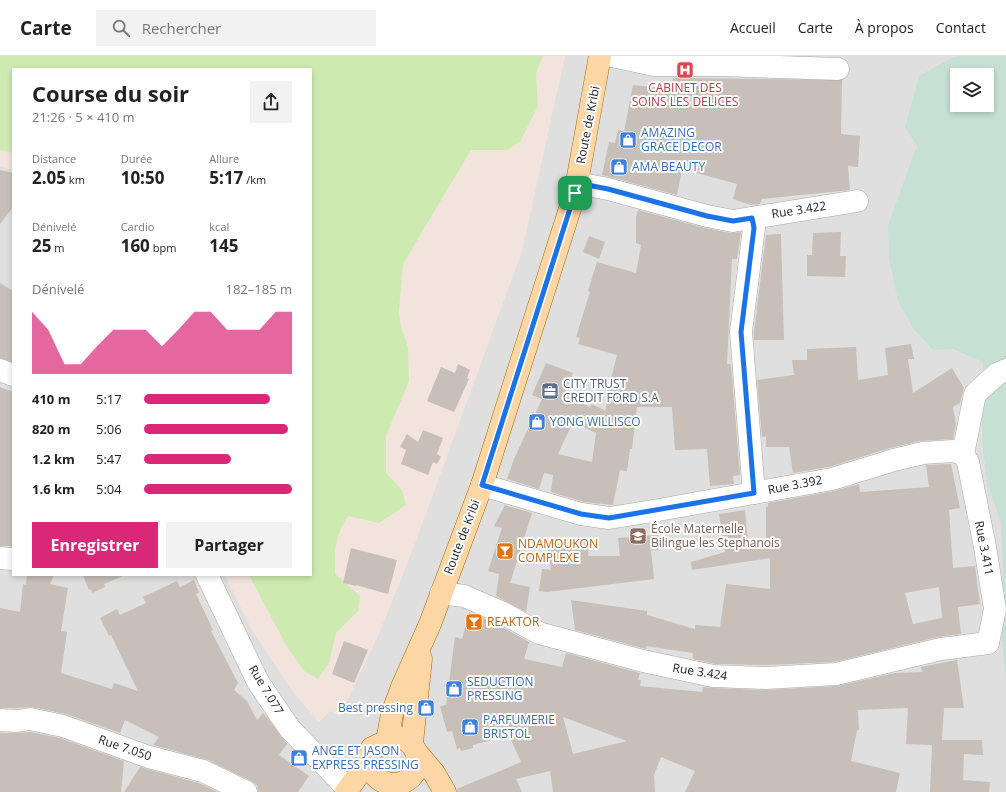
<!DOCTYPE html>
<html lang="fr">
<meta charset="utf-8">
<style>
:root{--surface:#fff;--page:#f2f2f2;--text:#222;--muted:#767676;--line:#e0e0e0;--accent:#db2777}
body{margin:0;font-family:"Open Sans",sans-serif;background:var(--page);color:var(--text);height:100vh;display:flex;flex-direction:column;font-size:15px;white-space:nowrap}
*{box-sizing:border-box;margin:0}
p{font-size:13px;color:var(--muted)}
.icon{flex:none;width:22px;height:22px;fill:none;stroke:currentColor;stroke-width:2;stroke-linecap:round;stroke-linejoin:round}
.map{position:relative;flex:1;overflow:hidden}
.sheet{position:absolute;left:12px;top:12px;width:300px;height:508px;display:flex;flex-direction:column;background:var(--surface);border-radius:0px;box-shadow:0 2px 6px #0003}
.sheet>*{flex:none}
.buttons{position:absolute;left:950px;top:12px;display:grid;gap:8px}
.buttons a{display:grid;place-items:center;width:44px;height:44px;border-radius:0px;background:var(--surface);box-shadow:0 2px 6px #0003;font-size:20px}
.pin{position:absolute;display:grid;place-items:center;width:34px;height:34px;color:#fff;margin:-17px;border-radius:8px;box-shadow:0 2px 6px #0006}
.round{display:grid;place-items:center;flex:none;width:42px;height:42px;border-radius:0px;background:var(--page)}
.overview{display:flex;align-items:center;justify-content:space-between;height:68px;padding:0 20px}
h1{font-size:22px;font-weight:700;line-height:30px}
.figures{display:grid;grid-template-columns:repeat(3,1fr);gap:6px;height:68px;padding:4px 20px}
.figures div{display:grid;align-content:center}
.figures b{font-size:17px;font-weight:700}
.figures small{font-size:11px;font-weight:400}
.figures p{font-size:11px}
.chart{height:112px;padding:8px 20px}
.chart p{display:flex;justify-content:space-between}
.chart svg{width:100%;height:72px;margin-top:4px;fill:var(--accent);opacity:.7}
.cta{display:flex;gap:8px;margin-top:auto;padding:8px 20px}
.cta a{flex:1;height:46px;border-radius:0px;background:var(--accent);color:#fff;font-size:16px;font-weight:700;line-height:46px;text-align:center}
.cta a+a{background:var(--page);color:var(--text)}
ul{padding:0 20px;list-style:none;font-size:13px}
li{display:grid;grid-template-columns:64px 48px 1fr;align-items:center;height:30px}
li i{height:10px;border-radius:5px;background:var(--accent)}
header{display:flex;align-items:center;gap:24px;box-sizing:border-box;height:56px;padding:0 20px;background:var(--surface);border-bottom:1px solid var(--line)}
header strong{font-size:19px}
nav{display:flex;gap:22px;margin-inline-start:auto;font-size:14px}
.search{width:280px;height:36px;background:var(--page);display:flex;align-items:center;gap:10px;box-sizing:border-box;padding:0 14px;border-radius:0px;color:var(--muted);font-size:15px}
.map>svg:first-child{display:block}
</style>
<header>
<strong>Carte</strong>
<div class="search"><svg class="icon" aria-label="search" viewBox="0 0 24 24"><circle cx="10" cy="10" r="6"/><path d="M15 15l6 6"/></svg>Rechercher</div>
<nav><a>Accueil</a><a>Carte</a><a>À propos</a><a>Contact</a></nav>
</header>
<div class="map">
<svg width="1006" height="736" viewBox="0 0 1006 736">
<rect width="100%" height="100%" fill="#f2efe9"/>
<path fill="#e0dfdf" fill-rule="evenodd" d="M0,0H1006V736H0ZM13,13H311V519H13ZM957,19H987V49H957Z"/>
<polygon fill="#f3e3dd" points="0,0 565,0 522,195 413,493 378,580 340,660 330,655 319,666 293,636 253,576 225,519 311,519 311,13 13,13 12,114 0,110"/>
<path fill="#cdebb0" d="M0,0H543L536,17L538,50L520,86L507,94H471L403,208L399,255L401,271L408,291L409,325L386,380V417L402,434L406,449L379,467L348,460C334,481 335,494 335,518L360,540L358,555L336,577L329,607L318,623L304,615L286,589L249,519H311V13H13V97L0,94Z"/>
<path fill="#c6e0d4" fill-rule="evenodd" d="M958,0H1006V627L1001,574L1003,511L1001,467L987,425L982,386L983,306L953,293L933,294L913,272L898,245L889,203L888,169L917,90L905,71L919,20L951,2ZM957,19H987V49H957Z"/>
<g fill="#c7bfb8" fill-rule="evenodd">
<polygon points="673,22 842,24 841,78 860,80 858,111 848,110 850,134 762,143 760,148 751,149 733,143 737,128 682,113 677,139 602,119 609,86 615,87 618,74 624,75 633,29 671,33"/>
<polygon points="0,114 13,117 13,151 0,168"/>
<path d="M638,154L705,172L731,177L741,176L737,203H732L727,308H731L740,419L733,420L734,428L710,430L707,393L675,394L672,351H637L632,393H630L627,415L620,414L613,449L584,446L551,436L553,419L544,417L539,433L507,423L514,403L542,343L532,339L546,307L573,317L564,339L590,351L592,348L606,355L608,331H609L617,299L578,288L580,282L576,281L590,236L588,235L597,206L636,217L641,189L636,187V161ZM573,366L596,377L592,406L558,398Z"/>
<polygon points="841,176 840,200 846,200 845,221 807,220 807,199 812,199 813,177"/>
<polygon points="781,178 784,284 754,284 754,276 766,179"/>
<polygon points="589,180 605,186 599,203 583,196"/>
<polygon points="0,227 13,235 13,306 0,302"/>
<polygon points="911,288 914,303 908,303 913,337 952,312 964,332 960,347 953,351 956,369 953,383 920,385 890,392 829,411 793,417 789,391 766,391 766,380 762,381 757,324 794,319 792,304 807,304 807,293 856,291 858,324 888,319 885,292"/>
<polygon points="458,308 470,314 467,322 469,323 454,356 427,345 441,311 455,317"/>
<polygon points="0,331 13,336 13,490 0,490"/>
<polygon points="423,374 443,382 437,398 441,401 437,408 433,406 428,419 401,408 406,394 400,391 407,378 418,386"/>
<path d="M951,408L960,452L949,454L953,512L975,510L980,548L958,551L961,578L938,581L834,606L766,609L715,608L693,603V597L646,590V593L575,574L571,544L647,555V559L695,573V569L720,571L726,528L770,533V502L692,514L691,506L725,496L719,458L745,454L748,486H766V451L768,450V447L834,435L859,428L860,436L929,431L926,409ZM939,531L942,562L913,568L905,537Z"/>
<polygon points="505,449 532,457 510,527 530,531 526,556 496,540 499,518 488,515 502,472 494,470"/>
<polygon points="658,479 659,494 651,494 654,523 547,536 539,535 542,513 551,514 548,489 589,485 588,500 620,500 618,482"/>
<polygon points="351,492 397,504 388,538 356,529 356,530 343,527"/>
<polygon points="27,519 54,519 50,528 68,532 61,575 67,576 61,617 112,633 114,627 138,635 111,579 109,580 100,562 117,553 120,559 146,547 143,541 177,525 180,531 194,524 199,537 196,538 213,574 211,575 238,627 234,634 247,645 257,664 263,657 266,660 287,688 279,699 309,720 298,736 258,736 257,729 251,725 208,704 153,689 159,681 125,664 120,677 66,658 32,651 16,652 0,652 0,552 20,556 23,528 26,529"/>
<polygon points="83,519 125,519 104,528 105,531 92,537 91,533 89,534"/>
<path d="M469,556L495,567L529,586L524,603L562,611L566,597L640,617L638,624H641L640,630L702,636L703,631L713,632L766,634L837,630L895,617L922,616L921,611L957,604L964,652H944L942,684H982L983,699L964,698L963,724L990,726L989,736H930L932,689L906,688L908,652L858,654L859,674H857L851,705L900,717L896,736H685L695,715L661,701L654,719L655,736H553L550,715L516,723L522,736H457V733L521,706L509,679L473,689V692L461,695L460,692L457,693L452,675L447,676L440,650L446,649L455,581L462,583ZM563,661L627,685L573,698Z"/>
<polygon points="344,585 368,594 354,627 332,618"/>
<polygon points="30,676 60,682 124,705 121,736 0,736 0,677 16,677"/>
<polygon points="140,711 199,727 218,736 124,736"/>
</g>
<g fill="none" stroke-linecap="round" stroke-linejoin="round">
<defs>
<g id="minor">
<polyline points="612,0 654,9 721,9 838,13"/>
<polyline points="577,127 608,133 707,160 733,165 857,145"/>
<polyline points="752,162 754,172 741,276 754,437"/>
<polyline points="0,314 13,319"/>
<polyline points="482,429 581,458 609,462 653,455 832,423 894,404 923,397 953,395 963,398 975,338 997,318 1006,314"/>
<polyline points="0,502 13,503"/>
<polyline points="207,519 258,626 290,673 348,733"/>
<polyline points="441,537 464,540 501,556 539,577 643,605 713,620 766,622 836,618 941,593 988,587 995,553 985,491 968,406 963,398"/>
<polyline points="0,664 17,665 30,663 63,670 149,701 203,715 246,736"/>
</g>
<g id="major">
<polyline points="387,685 392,658 402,631 430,568 482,429 575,137 600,0"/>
<polyline points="412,687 421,603"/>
<polyline points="417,697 434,717 445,736"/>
<path d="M346,736L369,704L372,692L387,685L392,679C433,686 420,735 387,727C375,724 372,715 369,704"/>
</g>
</defs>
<use href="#minor" stroke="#a9a9a9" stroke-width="23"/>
<use href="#major" stroke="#a06b00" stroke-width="23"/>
<use href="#minor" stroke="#fff" stroke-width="22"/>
<use href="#major" stroke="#fcd6a4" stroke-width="22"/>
</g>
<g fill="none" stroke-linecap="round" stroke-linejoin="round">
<defs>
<polygon id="route" points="577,127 608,133 707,160 733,165 752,162 754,172 741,276 754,437 609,462 581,458 482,429 575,137"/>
</defs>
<use href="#route" stroke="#fff" stroke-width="8"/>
<use href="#route" stroke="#1a73e8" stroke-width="5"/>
</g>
<defs>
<symbol id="hospital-square" viewBox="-11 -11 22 22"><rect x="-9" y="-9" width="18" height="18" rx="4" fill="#e0444e" stroke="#fff"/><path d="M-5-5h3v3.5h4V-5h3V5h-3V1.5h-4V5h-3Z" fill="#fff"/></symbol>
<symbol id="shop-square" viewBox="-11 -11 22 22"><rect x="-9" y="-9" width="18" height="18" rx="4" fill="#3f7fe0" stroke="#fff"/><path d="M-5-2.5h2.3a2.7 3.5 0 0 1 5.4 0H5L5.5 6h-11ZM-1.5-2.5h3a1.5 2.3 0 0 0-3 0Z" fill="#fff"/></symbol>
<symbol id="office-square" viewBox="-11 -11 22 22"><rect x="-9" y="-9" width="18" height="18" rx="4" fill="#5c6f8a" stroke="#fff"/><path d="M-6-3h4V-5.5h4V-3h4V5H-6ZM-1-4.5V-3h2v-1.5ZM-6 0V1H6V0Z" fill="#fff"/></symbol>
<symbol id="school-square" viewBox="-11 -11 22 22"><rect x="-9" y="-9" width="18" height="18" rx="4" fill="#8d6e63" stroke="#fff"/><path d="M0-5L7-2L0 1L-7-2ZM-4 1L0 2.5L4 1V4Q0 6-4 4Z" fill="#fff"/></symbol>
<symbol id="bar-square" viewBox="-11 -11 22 22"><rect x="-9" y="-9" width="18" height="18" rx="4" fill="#e8710a" stroke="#fff"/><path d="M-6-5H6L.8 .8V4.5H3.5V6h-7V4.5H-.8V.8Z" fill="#fff"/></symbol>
</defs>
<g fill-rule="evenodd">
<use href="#hospital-square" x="675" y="4" width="20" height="20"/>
<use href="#shop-square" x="618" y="74" width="20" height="20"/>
<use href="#shop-square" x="609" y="101" width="20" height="20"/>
<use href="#office-square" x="540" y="325" width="20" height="20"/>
<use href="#shop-square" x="527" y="356" width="20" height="20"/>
<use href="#school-square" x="628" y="470" width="20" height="20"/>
<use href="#bar-square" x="495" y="485" width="20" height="20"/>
<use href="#bar-square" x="464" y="556" width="20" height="20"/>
<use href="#shop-square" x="444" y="623" width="20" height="20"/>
<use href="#shop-square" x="416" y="642" width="20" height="20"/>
<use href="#shop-square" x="460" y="661" width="20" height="20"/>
<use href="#shop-square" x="289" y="692" width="20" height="20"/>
</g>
<g text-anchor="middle" stroke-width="4" stroke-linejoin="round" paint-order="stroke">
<g font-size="12" fill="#be3a42" stroke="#fff">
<text x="685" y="36">CABINET DES<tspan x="685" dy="14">SOINS LES DELICES</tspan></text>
</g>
<g font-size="12" fill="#222" stroke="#fff">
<text transform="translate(588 69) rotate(-79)" y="4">Route de Kribi</text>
<text transform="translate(799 154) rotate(-9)" y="4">Rue 3.422</text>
<text transform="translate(795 429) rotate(-11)" y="4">Rue 3.392</text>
<text transform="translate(462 481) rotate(-69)" y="4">Route de Kribi</text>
<text transform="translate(984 492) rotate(79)" y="4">Rue 3.411</text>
<text transform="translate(700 616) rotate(9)" y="4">Rue 3.424</text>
<text transform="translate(266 634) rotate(59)" y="4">Rue 7.077</text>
<text transform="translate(125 692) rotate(19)" y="4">Rue 7.050</text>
</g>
<g font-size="12" fill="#366cbe" stroke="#fff" text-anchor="start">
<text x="641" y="81">AMAZING<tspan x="641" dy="14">GRACE DECOR</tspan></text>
<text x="632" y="115">AMA BEAUTY</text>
<text x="550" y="370">YONG WILLISCO</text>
<text x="467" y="630">SEDUCTION<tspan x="467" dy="14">PRESSING</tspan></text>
<text x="413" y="656" text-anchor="end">Best pressing</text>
<text x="483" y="668">PARFUMERIE<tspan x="483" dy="14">BRISTOL</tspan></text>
<text x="312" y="699">ANGE ET JASON<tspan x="312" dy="14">EXPRESS PRESSING</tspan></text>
</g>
<g font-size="12" fill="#4e5e75" stroke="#fff" text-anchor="start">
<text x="563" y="332">CITY TRUST<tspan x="563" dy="14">CREDIT FORD S.A</tspan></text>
</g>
<g font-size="12" fill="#785e54" stroke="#fff" text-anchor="start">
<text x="651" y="477">École Maternelle<tspan x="651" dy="14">Bilingue les Stephanois</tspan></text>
</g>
<g font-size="12" fill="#c56008" stroke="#fff" text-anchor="start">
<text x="518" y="492">NDAMOUKON<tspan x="518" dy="14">COMPLEXE</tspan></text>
<text x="487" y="570">REAKTOR</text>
</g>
</g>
</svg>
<div class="buttons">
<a><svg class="icon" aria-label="layers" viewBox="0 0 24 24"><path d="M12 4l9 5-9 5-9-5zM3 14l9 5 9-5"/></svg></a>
</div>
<div class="pin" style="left:575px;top:137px;background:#1e9e55"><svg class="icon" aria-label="arrive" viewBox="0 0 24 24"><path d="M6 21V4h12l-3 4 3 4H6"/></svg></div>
<section class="sheet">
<div class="overview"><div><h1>Course du soir</h1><p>21:26 · 5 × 410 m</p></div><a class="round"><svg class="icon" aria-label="share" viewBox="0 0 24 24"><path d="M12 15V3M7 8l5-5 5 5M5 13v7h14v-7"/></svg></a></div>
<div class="figures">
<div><p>Distance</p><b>2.05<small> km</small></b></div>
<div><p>Durée</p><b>10:50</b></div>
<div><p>Allure</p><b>5:17<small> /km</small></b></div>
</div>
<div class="figures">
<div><p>Dénivelé</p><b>25<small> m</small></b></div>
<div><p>Cardio</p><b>160<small> bpm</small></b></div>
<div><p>kcal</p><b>145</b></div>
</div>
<div class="chart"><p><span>Dénivelé</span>182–185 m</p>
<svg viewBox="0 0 160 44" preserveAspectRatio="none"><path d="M0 44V6L10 17L20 38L30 38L40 27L50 17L60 17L70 17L80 27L90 17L100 6L110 6L120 17L130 17L140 17L150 6L160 6V44z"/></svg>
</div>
<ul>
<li><b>410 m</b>5:17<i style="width:85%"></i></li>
<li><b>820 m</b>5:06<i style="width:97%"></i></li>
<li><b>1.2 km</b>5:47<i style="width:59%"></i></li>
<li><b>1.6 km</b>5:04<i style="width:100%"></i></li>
</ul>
<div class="cta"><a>Enregistrer</a><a>Partager</a></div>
</section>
</div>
